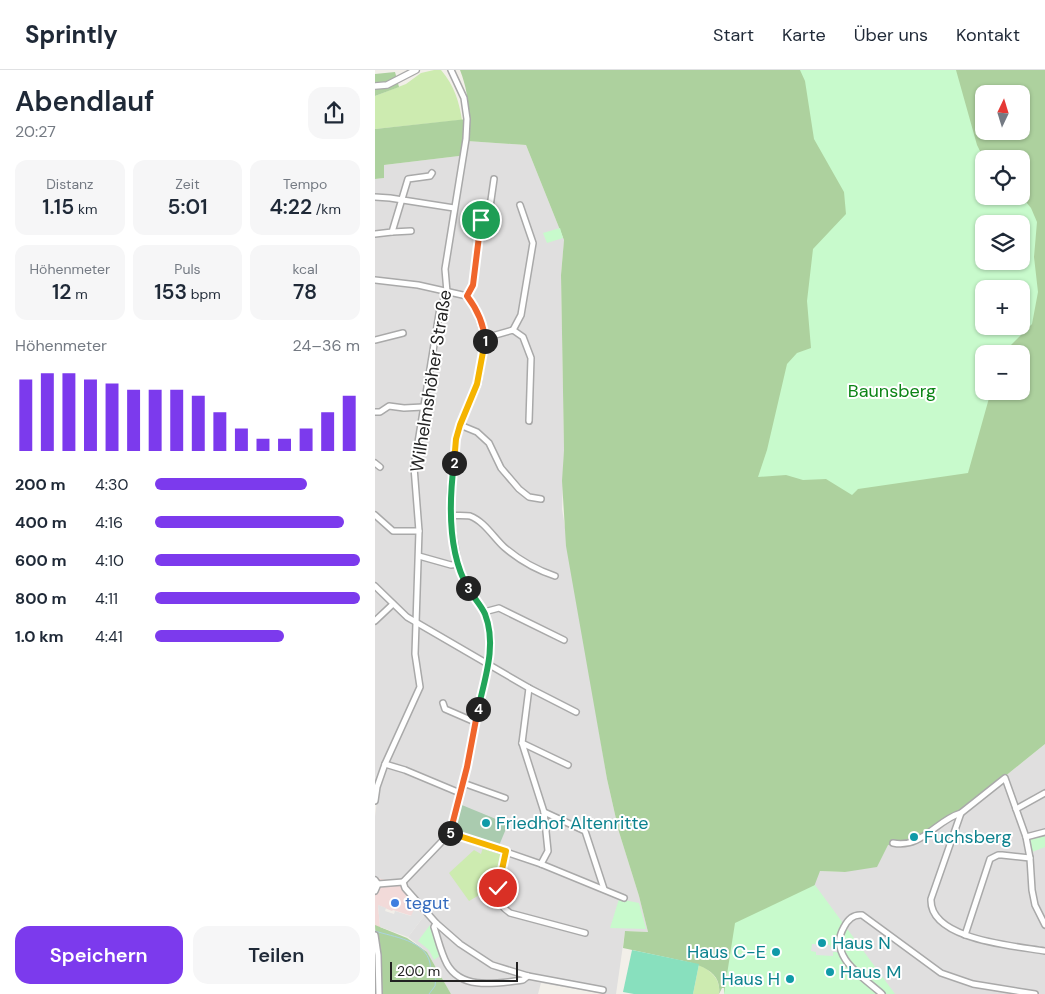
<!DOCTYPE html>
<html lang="de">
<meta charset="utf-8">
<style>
:root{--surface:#fff;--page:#f6f6f7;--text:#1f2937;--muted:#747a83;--line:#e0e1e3;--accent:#7c3aed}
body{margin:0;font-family:"DM Sans",sans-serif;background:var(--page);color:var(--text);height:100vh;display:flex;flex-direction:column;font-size:19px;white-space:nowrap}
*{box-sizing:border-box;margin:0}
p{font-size:16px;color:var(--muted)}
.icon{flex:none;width:28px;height:28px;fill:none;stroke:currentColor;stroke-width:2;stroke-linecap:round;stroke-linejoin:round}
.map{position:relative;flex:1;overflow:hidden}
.details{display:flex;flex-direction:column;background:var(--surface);width:375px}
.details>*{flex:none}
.needle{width:32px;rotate:4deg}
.controls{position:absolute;left:600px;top:15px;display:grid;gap:10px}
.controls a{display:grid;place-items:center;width:55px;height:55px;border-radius:10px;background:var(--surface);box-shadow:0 1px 4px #0004;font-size:25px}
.scale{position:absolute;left:15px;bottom:12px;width:128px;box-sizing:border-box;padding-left:5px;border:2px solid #222;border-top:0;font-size:14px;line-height:18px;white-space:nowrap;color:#222;-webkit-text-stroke:4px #fff;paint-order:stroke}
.pin{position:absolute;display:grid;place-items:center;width:42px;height:42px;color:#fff;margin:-21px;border:2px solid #fff;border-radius:50%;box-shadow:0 1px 5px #0007}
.km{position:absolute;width:25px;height:25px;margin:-12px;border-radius:50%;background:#222;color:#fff;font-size:14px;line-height:25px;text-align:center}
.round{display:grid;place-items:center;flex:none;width:52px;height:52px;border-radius:15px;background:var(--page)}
.summary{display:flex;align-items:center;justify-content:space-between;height:85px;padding:0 15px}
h1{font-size:28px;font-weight:600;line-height:38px}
.stats{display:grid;grid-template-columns:repeat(3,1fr);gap:8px;height:85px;padding:5px 15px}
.stats div{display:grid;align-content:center;border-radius:12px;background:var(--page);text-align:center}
.stats b{font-size:21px;font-weight:600}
.stats small{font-size:14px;font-weight:400}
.stats p{font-size:14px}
.chart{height:140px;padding:10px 15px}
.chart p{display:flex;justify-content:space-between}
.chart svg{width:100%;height:90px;margin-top:5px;stroke:var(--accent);stroke-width:6}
.primary-button{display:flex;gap:10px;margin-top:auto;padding:10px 15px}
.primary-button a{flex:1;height:58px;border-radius:15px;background:var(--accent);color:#fff;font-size:20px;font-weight:600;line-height:58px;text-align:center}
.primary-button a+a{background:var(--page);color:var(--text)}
ul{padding:0 15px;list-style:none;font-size:16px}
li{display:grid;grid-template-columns:80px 60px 1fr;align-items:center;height:38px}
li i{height:12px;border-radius:6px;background:var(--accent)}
header{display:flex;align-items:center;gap:30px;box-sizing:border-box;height:70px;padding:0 25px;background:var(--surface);border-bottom:1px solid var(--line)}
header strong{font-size:24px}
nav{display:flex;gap:28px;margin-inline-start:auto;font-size:18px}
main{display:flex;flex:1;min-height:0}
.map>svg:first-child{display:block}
</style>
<header>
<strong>Sprintly</strong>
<nav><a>Start</a><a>Karte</a><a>Über uns</a><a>Kontakt</a></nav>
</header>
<main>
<section class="details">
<div class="summary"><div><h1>Abendlauf</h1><p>20:27</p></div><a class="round"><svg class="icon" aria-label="share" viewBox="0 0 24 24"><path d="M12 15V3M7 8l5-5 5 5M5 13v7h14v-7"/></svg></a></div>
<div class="stats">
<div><p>Distanz</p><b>1.15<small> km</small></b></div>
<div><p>Zeit</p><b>5:01</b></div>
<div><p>Tempo</p><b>4:22<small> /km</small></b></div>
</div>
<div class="stats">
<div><p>Höhenmeter</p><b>12<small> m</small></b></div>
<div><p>Puls</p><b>153<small> bpm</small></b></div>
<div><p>kcal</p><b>78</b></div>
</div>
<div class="chart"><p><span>Höhenmeter</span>24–36 m</p>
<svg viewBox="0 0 160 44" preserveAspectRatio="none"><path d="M5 44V9M15 44V6M25 44V6M35 44V9M45 44V11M55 44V14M65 44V14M75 44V14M85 44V17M95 44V25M105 44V33M115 44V38M125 44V38M135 44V33M145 44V25M155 44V17"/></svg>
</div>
<ul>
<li><b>200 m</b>4:30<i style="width:74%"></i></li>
<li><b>400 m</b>4:16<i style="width:92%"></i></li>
<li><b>600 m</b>4:10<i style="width:100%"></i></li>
<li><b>800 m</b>4:11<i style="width:100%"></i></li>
<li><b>1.0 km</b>4:41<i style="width:63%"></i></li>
</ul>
<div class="primary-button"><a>Speichern</a><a>Teilen</a></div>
</section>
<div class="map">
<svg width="670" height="924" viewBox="0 0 670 924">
<rect width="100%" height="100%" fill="#f2efe9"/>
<g fill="#e0dfdf">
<polygon points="92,71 151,75 189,170 186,205 189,380 187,439 232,709 244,762 264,826 273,862 250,861 241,924 230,924 166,913 163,924 76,924 52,882 33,867 49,846 28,814 2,808 0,806 0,746 3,722 0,720 0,109 9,108 9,95 84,86 90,87"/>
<polygon points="670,674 670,924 350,924 445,801 470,802 513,774 531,773 576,750"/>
</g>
<polygon fill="#f2dad9" points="0,795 0,806 2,808 28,814 40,830 49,846 40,837 37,846 18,840 17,841 3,835 5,857 0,861"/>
<g fill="#cdebb0">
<path d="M59,0H66C79,15 84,31 87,50L0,59V26L31,14L46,3Z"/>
<polygon points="109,774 131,781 123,830 106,824 94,831 74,803 99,780 106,784"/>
<path d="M324,894C336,902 346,908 344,924H318Z"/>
</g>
<g fill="#add19e" fill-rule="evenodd">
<path d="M85,0H670V674L576,750L544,768L531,773L513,775L502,797L470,802L445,801L437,822L354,924H349V918H347L344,924C348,895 311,892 290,887C276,884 262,881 248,878L250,861L273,862L264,826L244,762L232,709L191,476L187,411L189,380L186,205L189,170L151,75L92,71C94,44 95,26 85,0ZM609,24H646V61H609ZM609,89H646V126H609ZM609,154H646V191H609ZM609,219H646V256H609ZM609,284H646V321H609Z"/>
<polygon points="20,2 24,17 0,26 0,4"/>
<polygon points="92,49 90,87 84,86 9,95 9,108 0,109 0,59"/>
<polygon points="0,855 32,868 52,882 76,924 4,924"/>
</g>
<polygon fill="#aacbaf" points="82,733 133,754 123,778 75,763"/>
<g fill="#c8facc" fill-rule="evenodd">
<path d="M425,0H581L602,75L609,89V126H646L656,138L662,152L659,187L663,222L657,254L627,284H609V321H616L593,403L483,419L477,425L451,409L428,410L411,405L383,407L392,380L412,294L422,283L436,278L432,231L438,179L471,144L469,122L439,69L430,11ZM609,154H646V191H609ZM609,219H646V256H609Z"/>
<polygon points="185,158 188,168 172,173 168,163"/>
<polygon points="670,766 670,777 657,782 655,769"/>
<polygon points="440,815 520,924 349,924 360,853"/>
<polygon points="244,829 264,833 271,859 235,858"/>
<polygon points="55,855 66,885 59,890 54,880 43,871"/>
</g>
<polygon fill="#88e0be" points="257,880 324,894 318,924 259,924 248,922"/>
<g fill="#e2e2e2">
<polygon points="3,835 11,838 10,841 19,844 20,841 36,846 40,837 49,846 33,867 5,857"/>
<polygon points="437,874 455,875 456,878 462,878 463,882 458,882 458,886 441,885 441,882 436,881"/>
</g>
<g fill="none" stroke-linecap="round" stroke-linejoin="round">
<path stroke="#aad3df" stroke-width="1" d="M0,861C18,867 50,870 55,893C56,897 54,900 55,904L59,903L61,906L60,916L54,924"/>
<defs>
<g id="minor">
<polyline points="0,127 15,128 79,138"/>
<polyline points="17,162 36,161"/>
<polyline points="0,164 17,162 33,109 55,106 57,103"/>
<polyline points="0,210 43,215 92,226 101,238 110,268 103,314 85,355 81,369 75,423 77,458 83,494 91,514 109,542 114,556 116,569 114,595 101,647 92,697 75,763 28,812"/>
<polyline points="92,226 98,215 106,150 115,137 119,109"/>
<polyline points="138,260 146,245 158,173 145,135"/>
<polyline points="110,268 138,260 148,267 156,288 154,351"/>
<polyline points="0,270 28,263"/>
<polyline points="0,342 5,342 14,336 29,338 48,337"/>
<polyline points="85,355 102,362 114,373 126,398 144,419 154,427 166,429"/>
<polyline points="0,393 5,397"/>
<polyline points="0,445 18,461 44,461"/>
<path d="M75,445C81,446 89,445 95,446C109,451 119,468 129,477C144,490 162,500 180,506"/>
<polyline points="44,486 76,495 83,494"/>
<polyline points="0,516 32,547 154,618 201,642"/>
<polyline points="109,542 124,538 189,570"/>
<polyline points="0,551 18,534"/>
<polyline points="154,618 147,673 169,742 173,781 166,794"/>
<polyline points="68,633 70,639 100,652"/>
<polyline points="147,673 193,695"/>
<polyline points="10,694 30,700 85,723"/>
<polyline points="88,713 130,728"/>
<polyline points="0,731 2,717 10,694 45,617 40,584 44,461 39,397 65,238 72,222 70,199 91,69 92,49 89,28 76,0"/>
<polyline points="641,739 670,723"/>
<polyline points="169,742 210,761 229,819"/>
<path d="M586,743L556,829C554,870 641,876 670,881"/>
<polyline points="75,763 166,794 249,828"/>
<polyline points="651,767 670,762"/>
<path d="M518,773C547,779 561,750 586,743L630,708L651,767L655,788L657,820L660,835L670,855"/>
<path d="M131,781L122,824C123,833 128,838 135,843L210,863"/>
<polyline points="0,810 3,814 0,821"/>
<polyline points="28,812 30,818 61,853 85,874 117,895 153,906 228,920"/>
<polyline points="3,814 28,812"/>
<path d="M61,853L59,857C63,869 66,883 72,894C87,921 123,913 148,910L153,906"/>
<polyline points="0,865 3,885 4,924"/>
<polyline points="590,865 615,789 623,785 627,785 655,788"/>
<path d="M507,924C488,907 452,886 469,857C473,849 478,844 487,845L566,903L598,914L660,924"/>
</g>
<polyline id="tertiary" points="0,16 12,15 41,0"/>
</defs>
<use href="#minor" stroke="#a9a9a9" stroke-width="8"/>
<use href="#tertiary" stroke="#a9a9a9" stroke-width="8"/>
<use href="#minor" stroke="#fff" stroke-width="5"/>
<use href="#tertiary" stroke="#fff" stroke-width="5.5"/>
</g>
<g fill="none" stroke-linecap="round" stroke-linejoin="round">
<defs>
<path id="split-1" d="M106,150L98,215L92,226C102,239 109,254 110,271"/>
<polyline id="split-2" points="79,393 81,369 85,355 102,314 110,271"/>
<path id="split-3" d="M79,393C74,432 73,483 93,518"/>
<path id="split-4" d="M93,518C98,527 106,535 110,544C122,575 110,608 103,639"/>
<polyline id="split-5" points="75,763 92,697 103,639"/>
<polyline id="split-6" points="75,763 131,781 123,818"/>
</defs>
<use href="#split-1" stroke="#fff" stroke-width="10"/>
<use href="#split-2" stroke="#fff" stroke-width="10"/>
<use href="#split-3" stroke="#fff" stroke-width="10"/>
<use href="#split-4" stroke="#fff" stroke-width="10"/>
<use href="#split-5" stroke="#fff" stroke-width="10"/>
<use href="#split-6" stroke="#fff" stroke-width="10"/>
<use href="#split-1" stroke="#f0652b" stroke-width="6"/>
<use href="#split-2" stroke="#f5b400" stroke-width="6"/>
<use href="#split-3" stroke="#22a559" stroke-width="6"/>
<use href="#split-4" stroke="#22a559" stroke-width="6"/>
<use href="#split-5" stroke="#f0652b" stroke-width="6"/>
<use href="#split-6" stroke="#f5b400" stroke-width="6"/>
</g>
<g fill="#0f9aa8" stroke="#fff" stroke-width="2">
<circle cx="111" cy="753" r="5"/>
<circle cx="539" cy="767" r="5"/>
<circle cx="447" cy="873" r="5"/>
<circle cx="401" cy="882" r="5"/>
<circle cx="455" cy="902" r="5"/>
<circle cx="415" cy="909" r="5"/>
</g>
<circle fill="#3f7fe0" stroke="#fff" stroke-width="2" cx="20" cy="833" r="5"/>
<g text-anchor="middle" stroke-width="4" stroke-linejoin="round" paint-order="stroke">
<g font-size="18" fill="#222" stroke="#fff">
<text transform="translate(56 311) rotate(-81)" y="6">Wilhelmshöher Straße</text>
</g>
<g font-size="18" fill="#0c8416" stroke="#fff">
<text x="517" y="327">Baunsberg</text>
</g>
<g font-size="18" fill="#0d838f" stroke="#fff" text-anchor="start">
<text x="121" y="759">Friedhof Altenritte</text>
<text x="549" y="773">Fuchsberg</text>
<text x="457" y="879">Haus N</text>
<text x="391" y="888" text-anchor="end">Haus C-E</text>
<text x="465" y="908">Haus M</text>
<text x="405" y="915" text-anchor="end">Haus H</text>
</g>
<g font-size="18" fill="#366cbe" stroke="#fff" text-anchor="start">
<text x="30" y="839">tegut</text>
</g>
</g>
</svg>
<div class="controls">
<a><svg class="needle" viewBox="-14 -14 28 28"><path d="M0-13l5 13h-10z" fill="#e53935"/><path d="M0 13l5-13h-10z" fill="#747a83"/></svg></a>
<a><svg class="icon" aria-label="locate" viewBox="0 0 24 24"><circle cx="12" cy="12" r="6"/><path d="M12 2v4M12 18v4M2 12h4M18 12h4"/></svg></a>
<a><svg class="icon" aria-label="layers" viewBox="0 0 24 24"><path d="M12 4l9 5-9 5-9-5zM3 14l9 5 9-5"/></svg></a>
<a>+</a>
<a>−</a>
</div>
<div class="scale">200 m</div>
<div class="pin" style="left:106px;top:150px;background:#1e9e55"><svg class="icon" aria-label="arrive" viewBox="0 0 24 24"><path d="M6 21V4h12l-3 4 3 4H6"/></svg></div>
<div class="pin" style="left:123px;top:818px;background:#d93025"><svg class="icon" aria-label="check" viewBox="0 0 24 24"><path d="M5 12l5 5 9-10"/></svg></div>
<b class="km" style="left:110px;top:271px">1</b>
<b class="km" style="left:79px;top:393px">2</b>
<b class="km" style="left:93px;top:518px">3</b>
<b class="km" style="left:103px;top:639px">4</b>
<b class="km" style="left:75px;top:763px">5</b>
</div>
</main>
